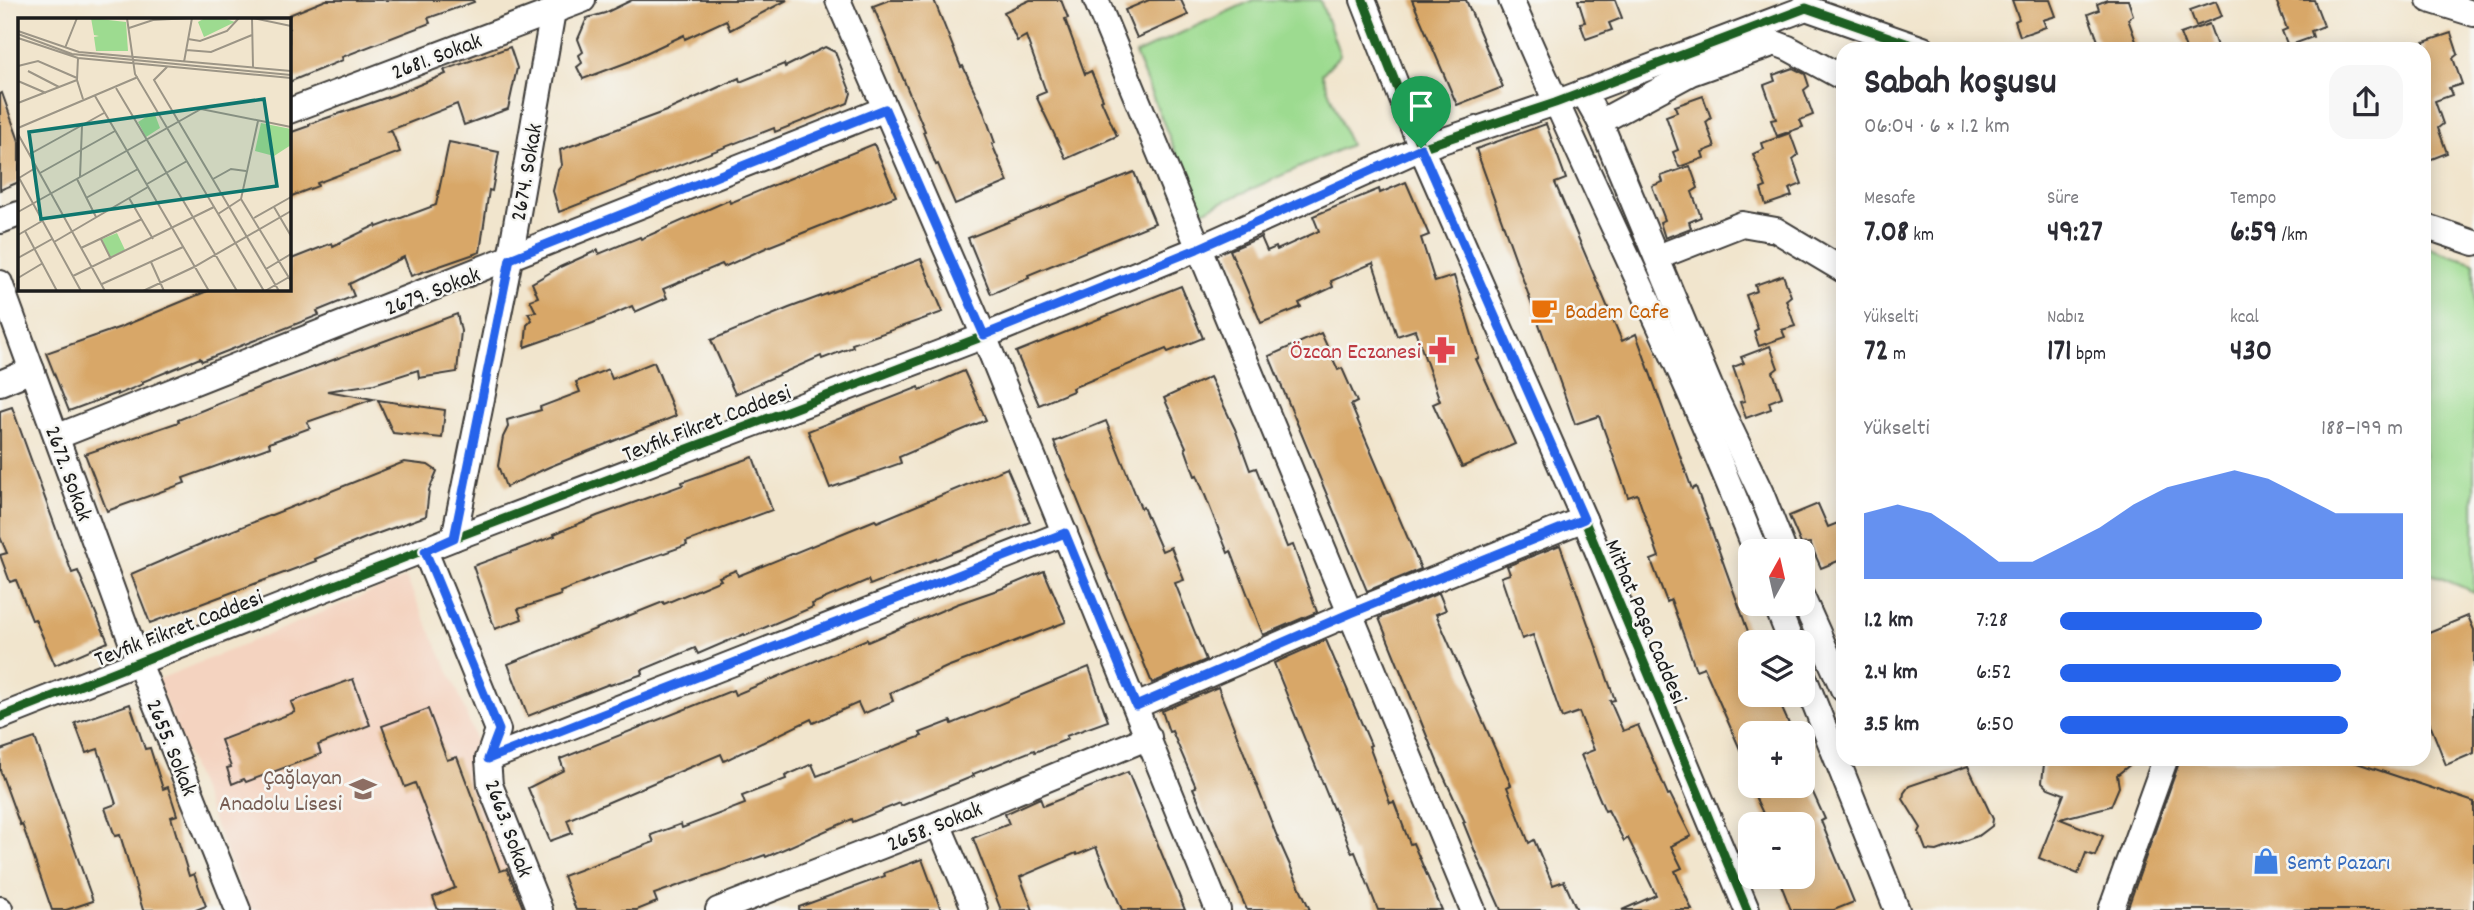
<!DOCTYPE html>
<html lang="tr">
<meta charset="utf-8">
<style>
:root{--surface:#fff;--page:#f7f7f7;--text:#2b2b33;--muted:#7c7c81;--accent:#2563eb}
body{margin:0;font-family:Dekko,sans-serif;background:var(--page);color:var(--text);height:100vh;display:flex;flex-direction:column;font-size:26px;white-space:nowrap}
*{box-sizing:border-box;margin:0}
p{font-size:23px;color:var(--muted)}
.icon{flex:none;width:38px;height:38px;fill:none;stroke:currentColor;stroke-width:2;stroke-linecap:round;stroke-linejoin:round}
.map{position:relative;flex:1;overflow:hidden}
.details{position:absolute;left:1836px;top:42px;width:595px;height:724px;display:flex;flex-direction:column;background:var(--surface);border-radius:21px;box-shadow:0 4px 18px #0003}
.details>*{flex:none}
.needle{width:46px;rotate:8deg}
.controls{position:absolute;left:1738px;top:539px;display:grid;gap:14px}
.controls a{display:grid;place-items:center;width:77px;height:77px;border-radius:14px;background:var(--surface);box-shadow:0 4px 18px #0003;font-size:35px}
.pin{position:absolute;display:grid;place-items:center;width:60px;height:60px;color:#fff;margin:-72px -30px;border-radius:50% 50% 50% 0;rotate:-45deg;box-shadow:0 0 7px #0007}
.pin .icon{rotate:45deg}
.round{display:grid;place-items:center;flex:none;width:74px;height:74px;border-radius:21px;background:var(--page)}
.overview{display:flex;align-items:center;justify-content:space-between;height:119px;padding:0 28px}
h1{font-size:38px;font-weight:800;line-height:52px}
.stats{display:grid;grid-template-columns:repeat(3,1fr);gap:10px;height:119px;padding:7px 28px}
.stats div{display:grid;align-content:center}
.stats b{font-size:30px;font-weight:800}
.stats small{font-size:19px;font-weight:400}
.stats p{font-size:19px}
.chart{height:196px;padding:14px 28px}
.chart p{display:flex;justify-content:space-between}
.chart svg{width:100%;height:126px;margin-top:7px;fill:var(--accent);opacity:.7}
ul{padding:0 28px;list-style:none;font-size:23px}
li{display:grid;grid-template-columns:112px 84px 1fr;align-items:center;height:52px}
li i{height:18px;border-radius:9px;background:var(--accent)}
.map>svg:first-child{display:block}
</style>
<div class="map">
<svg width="2474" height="910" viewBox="0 0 2474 910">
<rect width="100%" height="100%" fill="#f6f6f2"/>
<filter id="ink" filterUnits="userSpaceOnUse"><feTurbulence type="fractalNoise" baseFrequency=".0143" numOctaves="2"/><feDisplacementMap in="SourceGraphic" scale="14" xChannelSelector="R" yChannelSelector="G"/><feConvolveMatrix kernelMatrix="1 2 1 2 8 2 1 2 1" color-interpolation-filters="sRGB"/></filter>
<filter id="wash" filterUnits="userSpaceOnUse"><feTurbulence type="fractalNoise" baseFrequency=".00686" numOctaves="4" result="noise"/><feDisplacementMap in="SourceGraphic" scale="28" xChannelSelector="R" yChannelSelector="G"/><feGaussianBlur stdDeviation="1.57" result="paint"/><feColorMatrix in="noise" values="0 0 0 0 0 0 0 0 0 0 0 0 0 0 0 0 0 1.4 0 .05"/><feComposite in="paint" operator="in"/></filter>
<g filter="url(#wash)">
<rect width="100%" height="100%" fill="#f1e5cd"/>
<polygon fill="#f4d3c0" points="406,578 459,694 480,752 473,771 528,910 249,910 157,680"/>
<g fill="#9ddb90" stroke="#5c7c56" stroke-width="2">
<polygon points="1253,0 1320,0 1340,55 1322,74 1350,145 1200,212 1135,54"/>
<polygon points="2424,246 2474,263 2474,592 2424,571"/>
</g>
<g id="blocks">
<g fill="#d8a768">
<polygon points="326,0 473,0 474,2 428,18 430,23 342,57 343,60 289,82 289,15"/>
<polygon points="632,0 787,0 730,30 726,20 685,39 684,35 631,60 631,61 583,79 577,67 582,63 579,55 583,52 578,39 587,18 605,13"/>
<polygon points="889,0 934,0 961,67 963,66 982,107 995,143 992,144 1008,182 955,204 938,164 936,165 923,132 925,131 873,6"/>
<polygon points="1030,0 1061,0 1068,18 1065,19 1085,74 1091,71 1103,99 1101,100 1117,136 1066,159 1036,96 1046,92 1026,36 1017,41 1004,12"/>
<polygon points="1149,0 1181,0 1188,15 1137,38 1125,10"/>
<polygon points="1412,0 1466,0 1503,87 1457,105"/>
<polygon points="1578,0 1615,0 1622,18 1609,23 1612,30 1586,39 1580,23 1585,22"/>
<polygon points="2012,0 2050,0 2056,16 2043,20 2046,27 2020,36 2015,21 2019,19"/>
<polygon points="2107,0 2128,0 2133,15 2128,19 2137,44 2124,49 2101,49 2088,14 2099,10 2097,4"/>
<polygon points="2276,0 2314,0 2324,26 2311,31 2313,37 2288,46 2282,31 2287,29"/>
<polygon points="2216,1 2222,16 2196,26 2190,10"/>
<polygon points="2209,24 2218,49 2186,49 2180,34"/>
<polygon points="2451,33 2458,54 2453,58 2462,84 2449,88 2452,95 2435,101 2443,124 2438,128 2447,153 2424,162 2424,42"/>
<polygon points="510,47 517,68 508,109 464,125 457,104 388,131 392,132 400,152 317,183 318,186 289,197 289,133 309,126 309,124 394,95 446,74 444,70"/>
<polygon points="825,47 835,52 851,93 848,103 775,132 774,128 559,212 553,191 558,170 562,165 560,150 666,111 739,78 740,82 784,64 785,67"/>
<polygon points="1793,68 1805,74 1809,86 1804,90 1813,115 1800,120 1803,127 1777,136 1771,120 1776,119 1764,85 1775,81 1773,75"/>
<polygon points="2,93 19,141 19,182 0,190 0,94"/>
<polygon points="1703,96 1711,118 1706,122 1715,147 1702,152 1704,158 1679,167 1673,152 1678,150 1666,116 1677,112 1675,106"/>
<polygon points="1546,124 1566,179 1555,183 1622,341 1636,334 1692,489 1696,487 1750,637 1750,695 1776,695 1793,733 1750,733 1750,772 1704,667 1696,670 1671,600 1667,602 1651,560 1659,557 1637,494 1628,497 1599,416 1575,424 1476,149"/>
<polygon points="1790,133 1798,155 1793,159 1802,184 1789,189 1792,196 1766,205 1761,189 1766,187 1753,154 1764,149 1762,143"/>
<polygon points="449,142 499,152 492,191 489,190 480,252 411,276 404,257 349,284 354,296 317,311 319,315 202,361 200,358 142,382 143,384 117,395 117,393 69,411 46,353 121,327 212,289 289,289 289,260 332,243 333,246 376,225 377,227 436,205"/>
<polygon points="874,144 896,196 770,246 724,267 722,264 663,289 667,298 635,312 632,306 593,323 525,347 527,325 532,320 528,313 536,312 530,300 538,297 532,283 560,267 598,250 599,254 640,237 641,239 729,200 730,203"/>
<polygon points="1690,166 1698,188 1692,192 1701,217 1689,222 1691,228 1665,238 1660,222 1665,220 1652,186 1663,182 1661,176"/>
<polygon points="1134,172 1155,223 1028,275 1029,278 991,294 968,238"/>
<polygon points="1406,182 1429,235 1421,238 1435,282 1454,276 1479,358 1476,359 1515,444 1462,467 1433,404 1440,401 1415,330 1397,336 1373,263 1331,281 1333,287 1299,303 1301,307 1261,323 1230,250 1261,237 1267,251 1276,247 1277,250 1319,231 1313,216 1379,189 1380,193"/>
<polygon points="921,259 943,312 852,344 853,347 822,359 821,356 735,394 711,340 789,308"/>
<polygon points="1783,275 1791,296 1786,300 1795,326 1782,330 1785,337 1759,346 1754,331 1758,329 1746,295 1757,291 1755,285"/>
<polygon points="1181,286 1203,338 1168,352 1166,349 1072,388 1073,391 1039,405 1016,352"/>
<polygon points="457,314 461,331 457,372 419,378 418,370 374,384 327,391 373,399 307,422 310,428 269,443 270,447 183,478 185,483 107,511 85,454 179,422 178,420 260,387"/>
<polygon points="1321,333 1338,370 1342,368 1357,402 1351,405 1421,569 1367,591 1269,356"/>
<polygon points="1770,346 1778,368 1773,372 1782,397 1769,402 1771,409 1746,418 1740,402 1745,401 1733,367 1744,363 1741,357"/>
<polygon points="654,362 676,416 549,467 506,487 498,466 503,437 508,427 507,420 541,410 540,407 580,392 576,382 608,369 612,379"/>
<polygon points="964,371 986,420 899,457 901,463 830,488 808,431 919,387 920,390"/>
<polygon points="1210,377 1235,429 1250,470 1256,468 1287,547 1293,545 1317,612 1263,635 1231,551 1228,553 1197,475 1195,476 1185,448 1186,447 1164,398"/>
<polygon points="378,400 445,410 442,438 393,433"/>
<polygon points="12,407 72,573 78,571 108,642 55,665 35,619 32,620 16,580 10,582 0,555 7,553 0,537 0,411"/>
<polygon points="1106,421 1141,508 1143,507 1162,551 1171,547 1184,580 1175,583 1206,660 1152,683 1054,442"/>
<polygon points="753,457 772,510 686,542 687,545 602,575 560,592 561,595 518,609 522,619 495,629 473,566 555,536 554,534 597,516 683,485 682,482"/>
<polygon points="404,462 428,465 437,471 429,490 426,516 368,537 315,559 316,561 150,623 131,574 219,536"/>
<polygon points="1007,468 1030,522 870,585 868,580 812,604 813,607 745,636 744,634 698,654 695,648 642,670 643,674 610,685 609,684 528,716 508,664 663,602 664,604 721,580 719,577 736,570 738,576 875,520 877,522"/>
<polygon points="1818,504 1828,527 1843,521 1843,559 1821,568 1810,543 1801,544 1789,516"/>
<polygon points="1560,545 1615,700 1610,701 1623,731 1638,725 1668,795 1670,794 1691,836 1671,846 1682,868 1675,871 1692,910 1622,910 1656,895 1628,838 1624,841 1608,810 1605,811 1581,755 1594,750 1579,712 1562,718 1533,635 1522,639 1501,577 1510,574 1507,566"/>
<polygon points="1044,571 1066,622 947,667 890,693 893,701 863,714 858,703 813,723 811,719 724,761 721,754 660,780 567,820 572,833 550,841 528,788 564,770 560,759 733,690 735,695 867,639 868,642 957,604 1006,587"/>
<polygon points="1439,593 1446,610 1436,614 1511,785 1507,787 1529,843 1534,840 1553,885 1564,881 1577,910 1501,910 1476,854 1463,822 1465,822 1439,766 1379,618"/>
<polygon points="2468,616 2474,630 2474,753 2446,765 2424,709 2424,634"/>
<polygon points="1326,640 1371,745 1369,746 1390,803 1394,802 1410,844 1413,843 1442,910 1378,910 1355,852 1352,853 1334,808 1333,809 1274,663"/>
<polygon points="1089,667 1108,721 1066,736 1068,739 1035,752 1034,750 973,774 974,776 901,806 900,803 853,822 852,819 766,857 765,855 654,894 657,902 637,910 576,910 563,876 654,842 651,835 681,824 682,828 745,804 742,796 786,779 785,776 812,764 817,776 922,736 920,733 951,721 952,724"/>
<polygon points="353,679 370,725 318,745 321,754 246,782 244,779 232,784 227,768 231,767 221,740 295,712 291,702"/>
<polygon points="1218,687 1276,834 1310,910 1247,910 1193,788 1196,787 1172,731 1169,732 1162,711"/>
<polygon points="130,704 145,749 150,748 163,789 168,787 177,815 171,817 189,876 194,874 206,906 196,910 143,910 120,835 115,836 105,808 116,804 98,749 86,753 75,723"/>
<polygon points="428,709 447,760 457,757 500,871 507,869 524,910 438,910 433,897 455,888 415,783 405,787 382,726"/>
<polygon points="35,738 93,901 66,910 52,910 22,824 20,825 0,770 0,750"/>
<polygon points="2050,760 2136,760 2117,775 2119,787 2111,806 2060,819 2103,836 2095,856 2086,853 2078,874 2039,858 2064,794 2048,788 2042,782 2044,764"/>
<polygon points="2180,760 2348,760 2474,802 2474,910 2127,910"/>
<polygon points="1968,766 1993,819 1992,826 1980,835 1937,851 1926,850 1919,832 1921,828 1903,799 1904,793 1909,786"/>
<polygon points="1128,772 1185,910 1122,910 1096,847 1077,855 1076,853 1020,877 1033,910 1001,910 973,838 1009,824 1005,814 1040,798 1043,806"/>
<polygon points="1750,786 1810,786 1825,819 1821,821 1854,902 1834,910 1791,910 1778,877 1802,877 1802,824 1768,824"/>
<polygon points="922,859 941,910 799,910 799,907 885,876 884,873"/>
</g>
</g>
</g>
<g filter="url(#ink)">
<use href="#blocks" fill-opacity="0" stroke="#3c3a37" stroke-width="2"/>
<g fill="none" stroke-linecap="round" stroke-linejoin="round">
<defs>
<g id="minor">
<polyline points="838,0 984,336 1218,910"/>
<path d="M1096,0C1219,304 1348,606 1473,910"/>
<polyline points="1363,0 1421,148 1584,519 1747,910"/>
<path d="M1511,0C1590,185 1683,364 1756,551"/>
<polyline points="2429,0 2474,14"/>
<polyline points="1583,92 1600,122 1710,386 1761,493 1784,551"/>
<polyline points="289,111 583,0"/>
<polyline points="1600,122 1691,73 1775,43 1788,48 1843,78"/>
<polyline points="0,221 19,214"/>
<polyline points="2424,226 2474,243"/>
<polyline points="1658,257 1742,224 1776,230 1843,270"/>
<polyline points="0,283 139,663 238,910"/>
<polyline points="0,383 32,370"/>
<polyline points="56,437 885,109"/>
<polyline points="454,538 510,259 553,11"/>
<polyline points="425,551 498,730 488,759 490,785 540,910"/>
<polyline points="1802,597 1843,689"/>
<polyline points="1776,604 1791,642"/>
<polyline points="1802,672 1897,910"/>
<polyline points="1136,706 1351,613 1584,519"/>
<polyline points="0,717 454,538 984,336 1197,249 1421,148 1555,103 1806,8 1923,49"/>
<polyline points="488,759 1065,533"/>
<polyline points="938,824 975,910"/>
<polyline points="0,909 0,910"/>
<polyline points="718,910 938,824 1149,737"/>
<polyline points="2111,910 2165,760"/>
</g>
</defs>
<use href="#minor" stroke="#3c3a37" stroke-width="28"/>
<use href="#minor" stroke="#fff" stroke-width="24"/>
<defs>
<g id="cycleway">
<polyline points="1363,0 1421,148 1584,519 1747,910"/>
<polyline points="0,717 454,538 984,336 1197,249 1421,148 1555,103 1806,8 1923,49"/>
</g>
</defs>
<use href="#cycleway" stroke="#f6f6f2" stroke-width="13"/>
<use href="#cycleway" stroke="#1b5e20" stroke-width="9"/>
</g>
</g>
<g fill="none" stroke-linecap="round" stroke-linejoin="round" filter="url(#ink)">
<defs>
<polygon id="route" points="885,109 984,335 1197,249 1421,148 1584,519 1351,613 1136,706 1065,533 488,759 499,730 425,551 454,538 510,259"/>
</defs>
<use href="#route" stroke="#fff" stroke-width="14"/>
<use href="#route" stroke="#2563eb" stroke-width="9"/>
</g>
<defs>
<symbol id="cafe-bare" viewBox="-9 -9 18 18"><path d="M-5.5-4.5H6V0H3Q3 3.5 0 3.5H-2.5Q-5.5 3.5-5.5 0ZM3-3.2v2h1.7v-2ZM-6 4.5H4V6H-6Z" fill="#e8710a" stroke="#f6f6f2" stroke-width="2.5" paint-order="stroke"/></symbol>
<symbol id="pharmacy-bare" viewBox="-9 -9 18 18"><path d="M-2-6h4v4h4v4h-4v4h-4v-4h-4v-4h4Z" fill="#e0444e" stroke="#f6f6f2" stroke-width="2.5" paint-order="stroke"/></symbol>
<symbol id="school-bare" viewBox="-9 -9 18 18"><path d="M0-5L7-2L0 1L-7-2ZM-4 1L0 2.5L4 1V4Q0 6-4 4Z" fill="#8d6e63" stroke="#f6f6f2" stroke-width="2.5" paint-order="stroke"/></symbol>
<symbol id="shop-bare" viewBox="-9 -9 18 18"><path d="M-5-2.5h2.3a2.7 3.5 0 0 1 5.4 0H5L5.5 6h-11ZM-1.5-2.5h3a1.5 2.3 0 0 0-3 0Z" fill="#3f7fe0" stroke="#f6f6f2" stroke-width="2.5" paint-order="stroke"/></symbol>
</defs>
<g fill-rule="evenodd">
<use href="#cafe-bare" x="1525" y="291" width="38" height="38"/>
<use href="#pharmacy-bare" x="1423" y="331" width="38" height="38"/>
<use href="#school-bare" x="344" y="770" width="38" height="38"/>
<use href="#shop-bare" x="2247" y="842" width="38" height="38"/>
</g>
<g text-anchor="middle" stroke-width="5" stroke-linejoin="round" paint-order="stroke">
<g font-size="23" fill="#1c1c1c" stroke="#f6f6f2">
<text transform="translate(436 55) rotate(-21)" y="8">2681. Sokak</text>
<text transform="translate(525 172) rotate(-80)" y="8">2674. Sokak</text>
<text transform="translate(432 290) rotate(-21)" y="8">2679. Sokak</text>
<text transform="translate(706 422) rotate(-21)" y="8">Tevfik Fikret Caddesi</text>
<text transform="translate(70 473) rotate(70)" y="8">2672. Sokak</text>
<text transform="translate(1647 621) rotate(67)" y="8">Mithat Paşa Caddesi</text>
<text transform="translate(178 627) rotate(-21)" y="8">Tevfik Fikret Caddesi</text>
<text transform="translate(173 747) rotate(68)" y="8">2655. Sokak</text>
<text transform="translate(934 825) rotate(-22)" y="8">2658. Sokak</text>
<text transform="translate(510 828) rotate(70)" y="8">2663. Sokak</text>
</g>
<g font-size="23" fill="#c56008" stroke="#f6f6f2" text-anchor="start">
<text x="1565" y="318">Badem Cafe</text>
</g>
<g font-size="23" fill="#be3a42" stroke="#f6f6f2" text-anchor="end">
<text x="1421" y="358">Özcan Eczanesi</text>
</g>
<g font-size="23" fill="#785e54" stroke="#f6f6f2" text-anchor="end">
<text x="342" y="784">Çağlayan<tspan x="342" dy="26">Anadolu Lisesi</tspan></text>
</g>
<g font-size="23" fill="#366cbe" stroke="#f6f6f2" text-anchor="start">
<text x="2287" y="869">Semt Pazarı</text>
</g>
</g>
<g transform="translate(18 18)">
<rect width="273" height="273" fill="#f1e5cd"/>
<path d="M73,0L108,4L110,33H78L76,19L81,18L76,17ZM187,0H205L217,4L186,19L180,4ZM136,94L142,110L128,119L120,104ZM243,105L273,111V127L256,138L237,133ZM99,215L107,232L92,239L84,221Z" fill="#9ddb90"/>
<path fill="none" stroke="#9c9586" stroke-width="2" d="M109,0L117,56L246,273M234,0L235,49M235,0L273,8M111,10L135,2L172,0M0,13L61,34L273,53M0,16L54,36L273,57M0,20L60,40L273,60M170,21L182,23L209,13L221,0M47,30L59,0M168,32L193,34L234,17M60,40L59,62L65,81M166,44L174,0M0,48L20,43L59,60M149,49L136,62L261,273M10,53L41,69M0,63L28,75M98,70L219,273M77,78L191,273M0,85L59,62M240,103L223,181L273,263M0,110L120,59M0,116L87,273M12,136L86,95M22,155L97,113M0,158L63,273M62,159L64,108M1,160L19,149M59,161L78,199M195,161L213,151L228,153M129,166L169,143M68,180L120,151M111,180L135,221M256,189L273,218M0,194L183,91L273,109M200,196L223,181M236,200L273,179M7,213L39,273M0,217L24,203M83,221L93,241M36,224L130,169M63,230L124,201M0,240L34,221M133,244L146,273M248,251L273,236M55,258L196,189M0,260L25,245M84,266L165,229M125,273L176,249L273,193M247,273L271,259"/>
<path fill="#0f766e" fill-opacity="0.15" stroke="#0f766e" stroke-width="3.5" d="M246,81L259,168L23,201L11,114Z"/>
<rect width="273" height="273" fill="none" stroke="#1c1c1c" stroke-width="3.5"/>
</g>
</svg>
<div class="controls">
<a><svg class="needle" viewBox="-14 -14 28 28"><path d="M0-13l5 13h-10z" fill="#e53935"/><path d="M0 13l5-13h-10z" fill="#7c7c81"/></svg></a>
<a><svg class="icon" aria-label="layers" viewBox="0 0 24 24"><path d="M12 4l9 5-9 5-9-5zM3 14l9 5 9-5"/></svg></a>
<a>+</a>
<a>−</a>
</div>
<div class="pin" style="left:1421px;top:148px;background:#1e9e55"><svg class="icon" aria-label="arrive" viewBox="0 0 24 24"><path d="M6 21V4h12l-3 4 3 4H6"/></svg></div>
<section class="details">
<div class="overview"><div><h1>Sabah koşusu</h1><p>06:04 · 6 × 1.2 km</p></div><a class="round"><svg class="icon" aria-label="share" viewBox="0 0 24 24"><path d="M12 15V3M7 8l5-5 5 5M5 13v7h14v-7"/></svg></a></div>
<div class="stats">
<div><p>Mesafe</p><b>7.08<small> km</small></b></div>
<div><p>Süre</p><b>49:27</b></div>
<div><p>Tempo</p><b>6:59<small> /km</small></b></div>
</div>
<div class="stats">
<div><p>Yükselti</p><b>72<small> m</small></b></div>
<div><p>Nabız</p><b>171<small> bpm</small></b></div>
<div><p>kcal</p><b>430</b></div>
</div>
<div class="chart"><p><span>Yükselti</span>188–199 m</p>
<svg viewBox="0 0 160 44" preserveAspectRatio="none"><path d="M0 44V21L10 18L20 21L30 29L40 38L50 38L60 32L70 26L80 18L90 12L100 9L110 6L120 9L130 15L140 21L150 21L160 21V44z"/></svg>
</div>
<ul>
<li><b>1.2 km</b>7:28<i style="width:59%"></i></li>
<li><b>2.4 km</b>6:52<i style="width:82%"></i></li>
<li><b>3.5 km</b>6:50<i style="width:84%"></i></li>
</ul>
</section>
</div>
